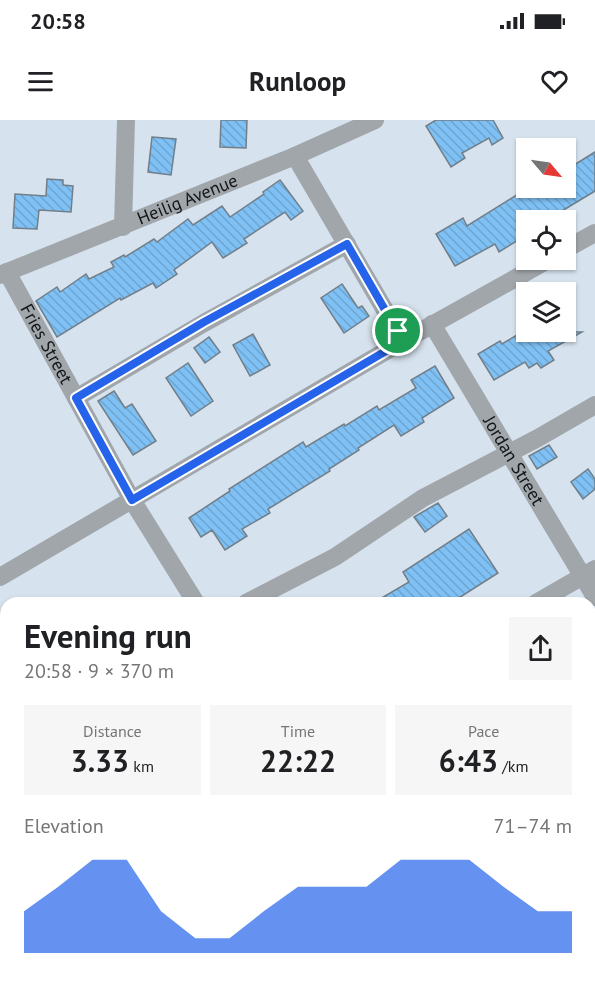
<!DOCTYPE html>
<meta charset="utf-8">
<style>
:root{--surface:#fff;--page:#f6f6f6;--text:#202124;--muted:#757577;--accent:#2563eb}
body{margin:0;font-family:"PT Sans",sans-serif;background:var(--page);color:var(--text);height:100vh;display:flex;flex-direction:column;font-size:22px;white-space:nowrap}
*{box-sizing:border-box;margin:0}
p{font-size:20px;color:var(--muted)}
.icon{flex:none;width:33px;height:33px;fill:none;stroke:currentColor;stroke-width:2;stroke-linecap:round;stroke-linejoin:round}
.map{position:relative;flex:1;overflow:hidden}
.side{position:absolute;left:0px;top:477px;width:596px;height:386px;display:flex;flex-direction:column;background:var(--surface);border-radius:18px 18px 0 0;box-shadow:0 2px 4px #0004}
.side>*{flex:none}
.needle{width:39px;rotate:119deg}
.fabs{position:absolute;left:516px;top:18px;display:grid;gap:12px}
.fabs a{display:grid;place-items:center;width:60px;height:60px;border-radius:0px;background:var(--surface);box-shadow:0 2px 4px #0004;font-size:30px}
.pin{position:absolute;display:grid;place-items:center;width:51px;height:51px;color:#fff;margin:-26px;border:3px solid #fff;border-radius:50%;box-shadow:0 2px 6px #0007}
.round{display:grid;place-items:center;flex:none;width:63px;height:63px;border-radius:0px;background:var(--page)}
.overview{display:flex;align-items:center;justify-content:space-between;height:102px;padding:0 24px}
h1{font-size:33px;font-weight:700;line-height:45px}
.stats{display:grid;grid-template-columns:repeat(3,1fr);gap:9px;height:102px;padding:6px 24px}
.stats div{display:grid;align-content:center;border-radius:0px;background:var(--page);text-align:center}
.stats b{font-size:30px;font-weight:700}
.stats small{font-size:16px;font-weight:400}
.stats p{font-size:16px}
.chart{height:168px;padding:12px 24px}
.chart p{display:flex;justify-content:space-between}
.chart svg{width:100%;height:108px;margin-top:6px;fill:var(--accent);opacity:.7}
.status{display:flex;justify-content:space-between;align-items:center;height:42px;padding:0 30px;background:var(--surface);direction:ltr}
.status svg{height:16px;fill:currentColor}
header{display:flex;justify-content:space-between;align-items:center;height:78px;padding:0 24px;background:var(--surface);font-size:27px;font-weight:700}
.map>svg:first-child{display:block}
</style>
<div class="status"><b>20:58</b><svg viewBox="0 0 49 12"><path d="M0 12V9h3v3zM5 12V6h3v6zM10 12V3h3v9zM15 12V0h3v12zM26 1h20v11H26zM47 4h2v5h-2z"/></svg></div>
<header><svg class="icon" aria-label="menu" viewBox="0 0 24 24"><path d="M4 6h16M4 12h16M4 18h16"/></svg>Runloop<svg class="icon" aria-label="heart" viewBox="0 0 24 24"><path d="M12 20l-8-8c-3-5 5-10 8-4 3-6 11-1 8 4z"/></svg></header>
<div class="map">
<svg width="595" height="862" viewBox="0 0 595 862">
<defs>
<pattern id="building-back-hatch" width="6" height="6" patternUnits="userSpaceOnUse" patternTransform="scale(1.5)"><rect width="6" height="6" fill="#7fc1f4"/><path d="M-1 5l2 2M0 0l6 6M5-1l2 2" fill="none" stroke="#6da5d1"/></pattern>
</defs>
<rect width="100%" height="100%" fill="#d6e3ee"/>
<g fill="url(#building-back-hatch)" stroke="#727e88" stroke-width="1.5">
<polygon points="221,0 247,0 246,28 220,27"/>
<polygon points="436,0 493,0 503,18 492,25 489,18 462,33 465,38 451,47 426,6"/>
<polygon points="152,17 176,19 171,55 148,52"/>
<polygon points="595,32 595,71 547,100 526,100 526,115 499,132 495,124 455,146 436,114 463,98 467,106 528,68 566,68 566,50"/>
<polygon points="47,59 63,60 63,65 73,66 71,92 39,90 37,109 13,108 15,74 46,76"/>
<polygon points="280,60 303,91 291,100 285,92 244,119 247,123 223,138 212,122 174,150 177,154 156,168 153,163 121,180 120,178 57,217 36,181 57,167 60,172 86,154 89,159 114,147 111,142 124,135 125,137 154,119 157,122 188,99 193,105 222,86 230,97 264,74 263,72"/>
<polygon points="342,164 358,188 362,186 369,196 344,213 321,178"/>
<polygon points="522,212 582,212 548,231 554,240 541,248 537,243 529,248 525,242 494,260 478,234 500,221 502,224"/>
<polygon points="253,214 270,245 250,256 233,225"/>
<polygon points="209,217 220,232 205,243 194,228"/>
<polygon points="188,243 213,281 191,296 166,258"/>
<polygon points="435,246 454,278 422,298 424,302 401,316 394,305 358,328 359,330 329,349 330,351 268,389 270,393 242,409 247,416 225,430 212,410 201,417 189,398 230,371 229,369 303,322 306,327 344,304 345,306 377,286 379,290 416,268 411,260"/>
<polygon points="114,271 125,288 132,284 156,321 133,335 98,281"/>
<polygon points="549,325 557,337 537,349 529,336"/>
<polygon points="588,349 595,359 595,369 583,379 571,362"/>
<polygon points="438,383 447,396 425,412 414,397"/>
<polygon points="469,409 498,453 451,483 373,483 409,462 403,452"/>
</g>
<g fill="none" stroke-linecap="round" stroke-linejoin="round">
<g stroke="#a1a6ab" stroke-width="18">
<polyline points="295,36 403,221"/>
<polyline points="123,107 126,0"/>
<polyline points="566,129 595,113"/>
<path id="s1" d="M7,152L132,380L196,483"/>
<path id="s2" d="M0,155L295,36L375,0"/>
<path id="s3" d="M432,204L595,477"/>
<polyline points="76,278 204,203 347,124"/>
<polyline points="0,457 403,221 548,140"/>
<polyline points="246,483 335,437 423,378 538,318 595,285"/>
<polyline points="536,483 595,449"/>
<polyline points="0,629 6,625"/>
<polyline points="0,793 6,803"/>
<polyline points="590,796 595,793"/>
<polyline points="37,856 41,862"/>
<polyline points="411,856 414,862"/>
<polyline points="197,862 207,856"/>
<polyline points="479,862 488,856"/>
</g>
</g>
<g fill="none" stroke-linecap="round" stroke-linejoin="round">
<defs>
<polygon id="route" points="347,124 403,221 132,380 76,278 204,202"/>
</defs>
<use href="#route" stroke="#fff" stroke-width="12"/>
<use href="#route" stroke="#2563eb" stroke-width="8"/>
</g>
<g text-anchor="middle" stroke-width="4.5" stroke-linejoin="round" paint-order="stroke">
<g font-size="18" fill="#12161a" stroke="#e3f0fb">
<text dy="6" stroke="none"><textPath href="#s2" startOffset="202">Heilig Avenue</textPath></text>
<text dy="6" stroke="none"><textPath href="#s1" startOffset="82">Fries Street</textPath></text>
<text dy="6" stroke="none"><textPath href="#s3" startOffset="159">Jordan Street</textPath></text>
</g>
</g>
</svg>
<div class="fabs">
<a><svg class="needle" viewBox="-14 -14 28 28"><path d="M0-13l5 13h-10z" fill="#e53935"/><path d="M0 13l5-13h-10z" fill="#757577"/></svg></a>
<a><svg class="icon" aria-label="locate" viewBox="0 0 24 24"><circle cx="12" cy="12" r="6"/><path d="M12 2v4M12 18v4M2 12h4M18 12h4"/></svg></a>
<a><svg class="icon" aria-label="layers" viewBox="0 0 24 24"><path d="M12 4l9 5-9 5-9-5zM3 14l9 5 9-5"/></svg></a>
</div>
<div class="pin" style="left:398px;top:211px;background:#1e9e55"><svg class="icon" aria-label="arrive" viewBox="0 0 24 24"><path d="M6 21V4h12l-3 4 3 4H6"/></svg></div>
<section class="side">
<div class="overview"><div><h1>Evening run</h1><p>20:58 · 9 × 370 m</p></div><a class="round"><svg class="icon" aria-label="share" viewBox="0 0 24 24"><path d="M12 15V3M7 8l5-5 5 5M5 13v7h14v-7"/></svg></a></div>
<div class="stats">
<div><p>Distance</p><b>3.33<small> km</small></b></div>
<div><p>Time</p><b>22:22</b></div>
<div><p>Pace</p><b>6:43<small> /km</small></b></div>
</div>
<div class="chart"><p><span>Elevation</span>71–74 m</p>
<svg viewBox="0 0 160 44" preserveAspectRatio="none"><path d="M0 44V27L10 17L20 6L30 6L40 27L50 38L60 38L70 27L80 17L90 17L100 17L110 6L120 6L130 6L140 17L150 27L160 27V44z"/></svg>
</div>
</section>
</div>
